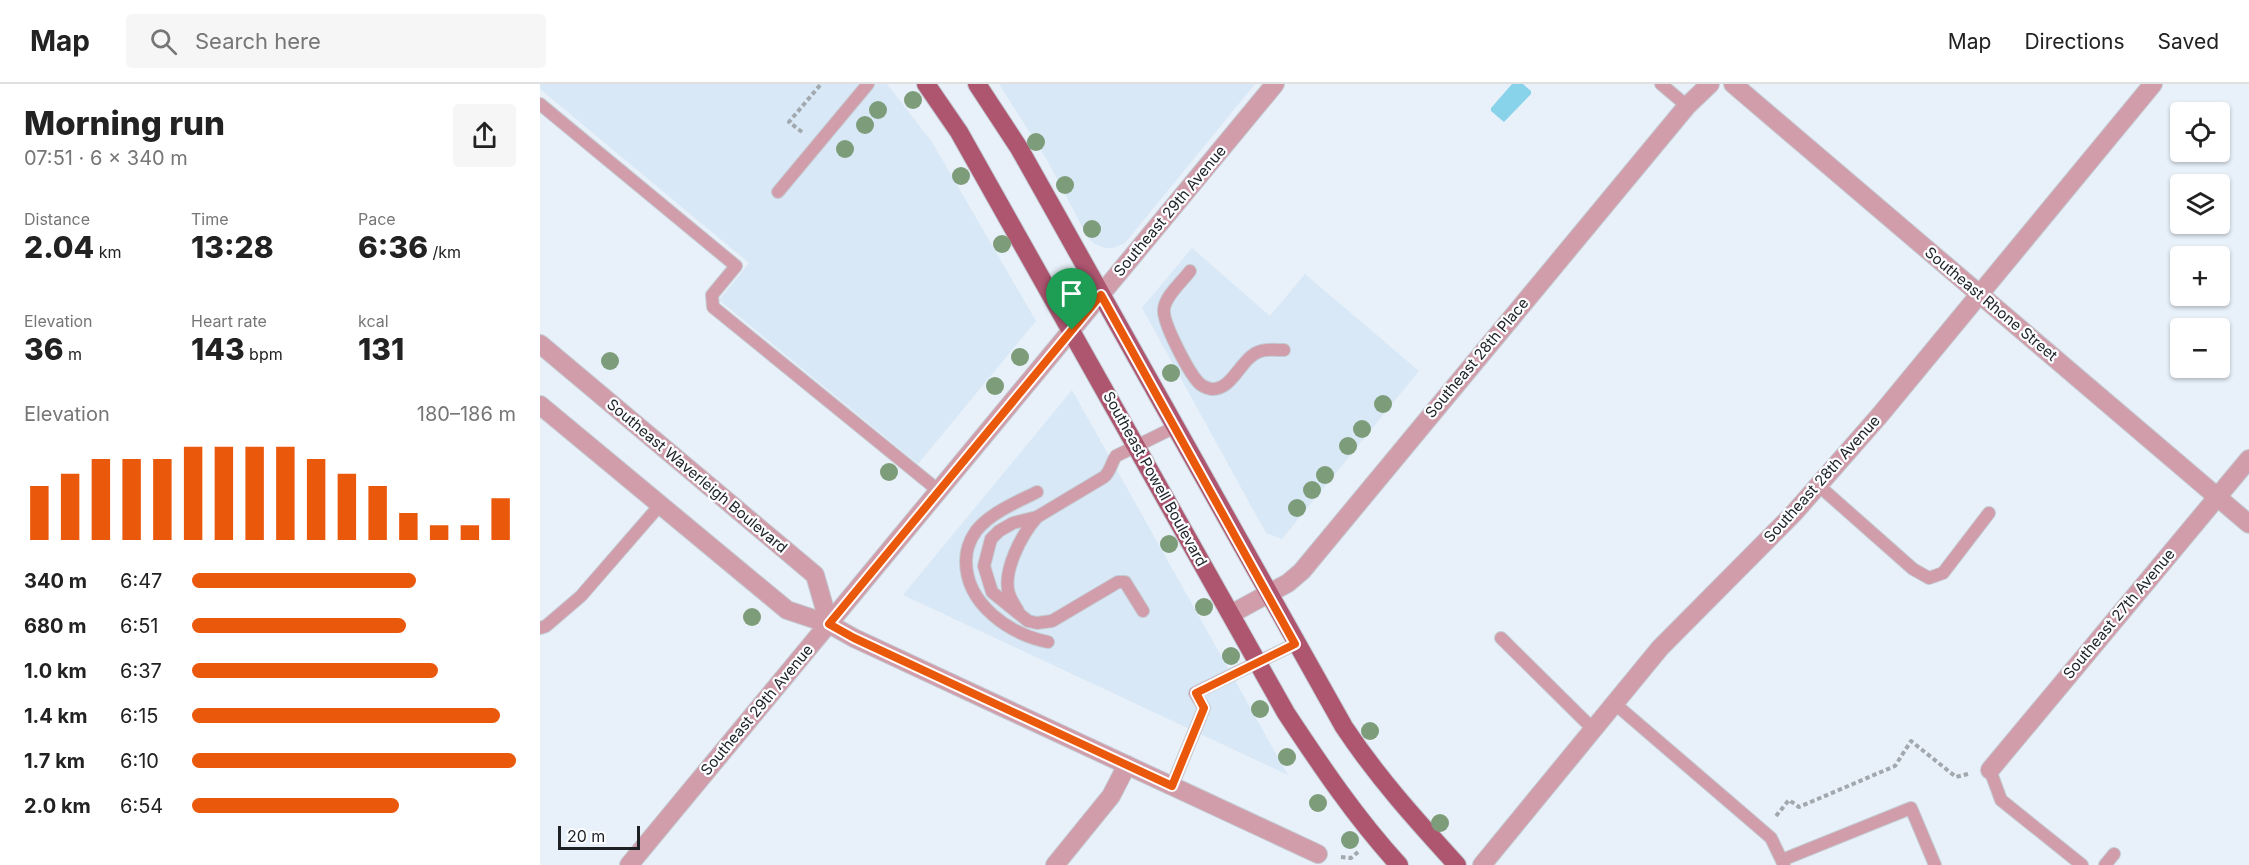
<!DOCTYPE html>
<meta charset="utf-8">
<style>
:root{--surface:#fff;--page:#f6f6f6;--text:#222;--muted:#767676;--line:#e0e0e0;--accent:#ea580c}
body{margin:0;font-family:Inter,sans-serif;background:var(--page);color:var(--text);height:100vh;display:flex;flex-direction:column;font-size:22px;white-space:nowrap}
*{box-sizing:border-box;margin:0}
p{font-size:20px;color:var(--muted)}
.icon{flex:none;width:33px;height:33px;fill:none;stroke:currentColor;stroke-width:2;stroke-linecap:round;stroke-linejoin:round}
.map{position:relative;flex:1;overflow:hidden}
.sheet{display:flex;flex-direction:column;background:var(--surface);width:540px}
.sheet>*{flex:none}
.tools{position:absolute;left:1630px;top:18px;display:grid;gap:12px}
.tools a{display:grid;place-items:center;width:60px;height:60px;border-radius:6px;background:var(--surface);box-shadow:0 2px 4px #0004;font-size:30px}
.scale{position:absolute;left:18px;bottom:15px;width:82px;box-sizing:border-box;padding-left:6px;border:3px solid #1e2124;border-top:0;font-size:16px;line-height:21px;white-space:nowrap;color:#1e2124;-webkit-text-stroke:4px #fbfdff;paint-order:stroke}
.pin{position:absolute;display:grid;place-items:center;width:51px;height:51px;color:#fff;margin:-62px -26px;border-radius:50% 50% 50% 0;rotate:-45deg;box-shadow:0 0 6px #0007}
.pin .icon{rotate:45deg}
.round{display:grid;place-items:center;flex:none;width:63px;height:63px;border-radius:6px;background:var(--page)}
.overview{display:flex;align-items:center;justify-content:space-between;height:102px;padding:0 24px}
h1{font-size:33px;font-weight:800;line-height:45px}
.figures{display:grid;grid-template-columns:repeat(3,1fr);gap:9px;height:102px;padding:6px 24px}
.figures div{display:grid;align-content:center}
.figures b{font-size:30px;font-weight:800}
.figures small{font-size:16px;font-weight:400}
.figures p{font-size:16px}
.chart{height:168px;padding:12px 24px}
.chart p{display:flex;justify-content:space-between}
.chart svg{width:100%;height:108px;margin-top:6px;stroke:var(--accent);stroke-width:6}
ul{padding:0 24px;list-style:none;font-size:20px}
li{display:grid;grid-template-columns:96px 72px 1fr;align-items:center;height:45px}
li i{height:15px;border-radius:8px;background:var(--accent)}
header{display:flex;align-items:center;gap:36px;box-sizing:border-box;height:84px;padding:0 30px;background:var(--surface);border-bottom:2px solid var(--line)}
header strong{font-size:28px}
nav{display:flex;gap:33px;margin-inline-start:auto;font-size:21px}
.search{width:420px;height:54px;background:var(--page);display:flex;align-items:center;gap:15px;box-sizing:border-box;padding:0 21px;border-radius:6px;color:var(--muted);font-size:22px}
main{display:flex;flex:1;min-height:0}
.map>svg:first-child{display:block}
</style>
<header>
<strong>Map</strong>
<div class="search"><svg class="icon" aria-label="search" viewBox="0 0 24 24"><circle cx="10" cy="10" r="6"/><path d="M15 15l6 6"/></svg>Search here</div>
<nav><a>Map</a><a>Directions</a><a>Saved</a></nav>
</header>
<main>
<section class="sheet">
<div class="overview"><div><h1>Morning run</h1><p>07:51 · 6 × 340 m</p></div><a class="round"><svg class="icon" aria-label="share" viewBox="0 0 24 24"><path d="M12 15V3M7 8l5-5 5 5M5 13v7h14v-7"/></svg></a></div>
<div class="figures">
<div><p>Distance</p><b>2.04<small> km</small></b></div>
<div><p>Time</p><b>13:28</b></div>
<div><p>Pace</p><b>6:36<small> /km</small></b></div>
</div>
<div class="figures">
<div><p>Elevation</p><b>36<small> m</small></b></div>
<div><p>Heart rate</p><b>143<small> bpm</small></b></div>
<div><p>kcal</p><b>131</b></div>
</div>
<div class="chart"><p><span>Elevation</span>180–186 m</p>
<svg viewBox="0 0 160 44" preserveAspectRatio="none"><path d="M5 44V22M15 44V17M25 44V11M35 44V11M45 44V11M55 44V6M65 44V6M75 44V6M85 44V6M95 44V11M105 44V17M115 44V22M125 44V33M135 44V38M145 44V38M155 44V27"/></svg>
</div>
<ul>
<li><b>340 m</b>6:47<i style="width:69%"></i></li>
<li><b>680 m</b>6:51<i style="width:66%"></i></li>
<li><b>1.0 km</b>6:37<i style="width:76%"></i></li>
<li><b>1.4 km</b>6:15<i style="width:95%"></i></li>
<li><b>1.7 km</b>6:10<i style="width:100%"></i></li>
<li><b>2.0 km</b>6:54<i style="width:64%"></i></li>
</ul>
</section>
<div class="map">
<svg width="1709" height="781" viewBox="0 0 1709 781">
<rect width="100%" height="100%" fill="#e8f1f9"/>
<g fill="#d9e8f6">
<polygon points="0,0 347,0 392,58 496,237 378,380 179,216 209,179 0,5"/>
<polygon points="459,0 715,0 585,159 574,164 565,164 555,160 548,154 507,76"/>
<polygon points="652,164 730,232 765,190 879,287 742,455 726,449 602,224"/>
<polygon points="532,306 748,691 363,511"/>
</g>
<polygon fill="#89d3ea" points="972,0 983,0 991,7 991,10 964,38 951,27 951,24"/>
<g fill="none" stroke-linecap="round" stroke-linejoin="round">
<defs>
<g id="lane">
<polyline points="1121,0 1147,22"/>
<polyline points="0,20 196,182 172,211 173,223 399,407"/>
<polyline points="238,108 328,0"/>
<path d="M650,187C642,198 625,212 624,225C622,238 649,289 659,299C662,302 667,304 671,305C693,307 701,272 721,267C727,265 737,266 744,266"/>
<polyline points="1278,401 1373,485 1389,494 1403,489 1449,429"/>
<path d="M497,408C477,418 450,429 436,447C429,457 426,466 426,477C426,520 469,550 508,558"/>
<path d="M478,527C475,522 471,516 469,510C462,487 482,450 497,433"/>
<path d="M603,527L585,498H578L512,537L497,539L488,537L452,508L444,482L451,455L459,447L473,439L497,433L564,393C571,387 571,379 576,372L635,343"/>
<polyline points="0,544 6,542 41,512 120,421"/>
<polyline points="961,554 1053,645"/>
<polyline points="1074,619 1223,747 1231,754 1244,781"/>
<polyline points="1450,686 1461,716 1542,781"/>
<polyline points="632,702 664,624 655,609 755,560"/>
<polyline points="1242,776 1371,724 1395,781"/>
<polyline points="1565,781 1574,770"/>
</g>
<g id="street">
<polyline points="1193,0 1709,440"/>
<polyline points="0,260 275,491 289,540"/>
<polyline points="0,321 247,526 289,540 314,554 778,770"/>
<polyline points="691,530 748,499 762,487 1147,22 1170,0"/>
<polyline points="1450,686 1709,375"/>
<polyline points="89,781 735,0"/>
<polyline points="515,781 571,712 587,681"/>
<polyline points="942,781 1120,564 1254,429 1340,331 1613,0"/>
</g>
<g id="primary">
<path d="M386,0L419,48L746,629C781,682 816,734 859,781"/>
<path d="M437,0L479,64L804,643C838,694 876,736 917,781"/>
</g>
</defs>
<use href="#lane" stroke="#c4ccd3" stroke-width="14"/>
<use href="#street" stroke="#c4ccd3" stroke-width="20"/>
<use href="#primary" stroke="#c4ccd3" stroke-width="20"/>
<g stroke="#a1a8ae" stroke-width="4" stroke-dasharray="4.5 3" stroke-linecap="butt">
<polyline points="262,48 249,38 281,0"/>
<polyline points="1236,732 1249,716 1259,723 1355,682 1371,657 1416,693 1428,690"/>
<polyline points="801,773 811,774 818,768"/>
</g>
<use href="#lane" stroke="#d19daa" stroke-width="12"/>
<use href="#street" stroke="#d19daa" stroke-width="18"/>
<use href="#primary" stroke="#ae5570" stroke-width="18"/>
</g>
<g fill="#7d9c7a">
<circle cx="373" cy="16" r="9"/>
<circle cx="338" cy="26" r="9"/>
<circle cx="325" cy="41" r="9"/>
<circle cx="496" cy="58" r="9"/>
<circle cx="305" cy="65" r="9"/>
<circle cx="421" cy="92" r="9"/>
<circle cx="525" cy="101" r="9"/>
<circle cx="552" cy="145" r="9"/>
<circle cx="462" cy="160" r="9"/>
<circle cx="480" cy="273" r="9"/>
<circle cx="70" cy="277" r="9"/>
<circle cx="631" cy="289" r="9"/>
<circle cx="455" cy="302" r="9"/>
<circle cx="843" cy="320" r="9"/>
<circle cx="822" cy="345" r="9"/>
<circle cx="808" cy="362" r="9"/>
<circle cx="349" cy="388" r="9"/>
<circle cx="785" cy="391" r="9"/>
<circle cx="772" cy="406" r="9"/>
<circle cx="757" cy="424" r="9"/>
<circle cx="629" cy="460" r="9"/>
<circle cx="664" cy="523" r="9"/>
<circle cx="212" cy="533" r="9"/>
<circle cx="691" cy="572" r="9"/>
<circle cx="720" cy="625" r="9"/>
<circle cx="830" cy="647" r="9"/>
<circle cx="747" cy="673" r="9"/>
<circle cx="778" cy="719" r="9"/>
<circle cx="900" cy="739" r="9"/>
<circle cx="810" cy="756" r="9"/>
</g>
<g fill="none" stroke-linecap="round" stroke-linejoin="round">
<defs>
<polygon id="route" points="561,211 755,560 656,609 664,624 632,702 314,554 289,540"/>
</defs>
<use href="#route" stroke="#fff" stroke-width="12"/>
<use href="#route" stroke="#ea580c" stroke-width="8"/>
</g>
<g text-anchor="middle" stroke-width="4.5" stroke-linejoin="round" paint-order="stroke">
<g font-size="15" fill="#1e2124" stroke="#fbfdff">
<text transform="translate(630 127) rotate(-50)" y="5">Southeast 29th Avenue</text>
<text transform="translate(1451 220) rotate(40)" y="5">Southeast Rhone Street</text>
<text transform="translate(937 274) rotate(-50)" y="5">Southeast 28th Place</text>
<text transform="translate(157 392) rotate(40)" y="5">Southeast Waverleigh Boulevard</text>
<text transform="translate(615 395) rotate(61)" y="5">Southeast Powell Boulevard</text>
<text transform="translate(1282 395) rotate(-48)" y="5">Southeast 28th Avenue</text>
<text transform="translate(1579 530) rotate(-50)" y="5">Southeast 27th Avenue</text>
<text transform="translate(217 626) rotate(-50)" y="5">Southeast 29th Avenue</text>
</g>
</g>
</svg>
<div class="tools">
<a><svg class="icon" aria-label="locate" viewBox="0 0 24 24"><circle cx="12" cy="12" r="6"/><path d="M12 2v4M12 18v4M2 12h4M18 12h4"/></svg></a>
<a><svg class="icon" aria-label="layers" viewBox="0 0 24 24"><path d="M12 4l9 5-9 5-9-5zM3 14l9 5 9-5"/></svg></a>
<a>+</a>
<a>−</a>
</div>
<div class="scale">20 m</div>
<div class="pin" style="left:532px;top:246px;background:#1e9e55"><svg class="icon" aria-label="arrive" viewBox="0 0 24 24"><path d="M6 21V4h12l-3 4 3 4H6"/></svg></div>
</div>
</main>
